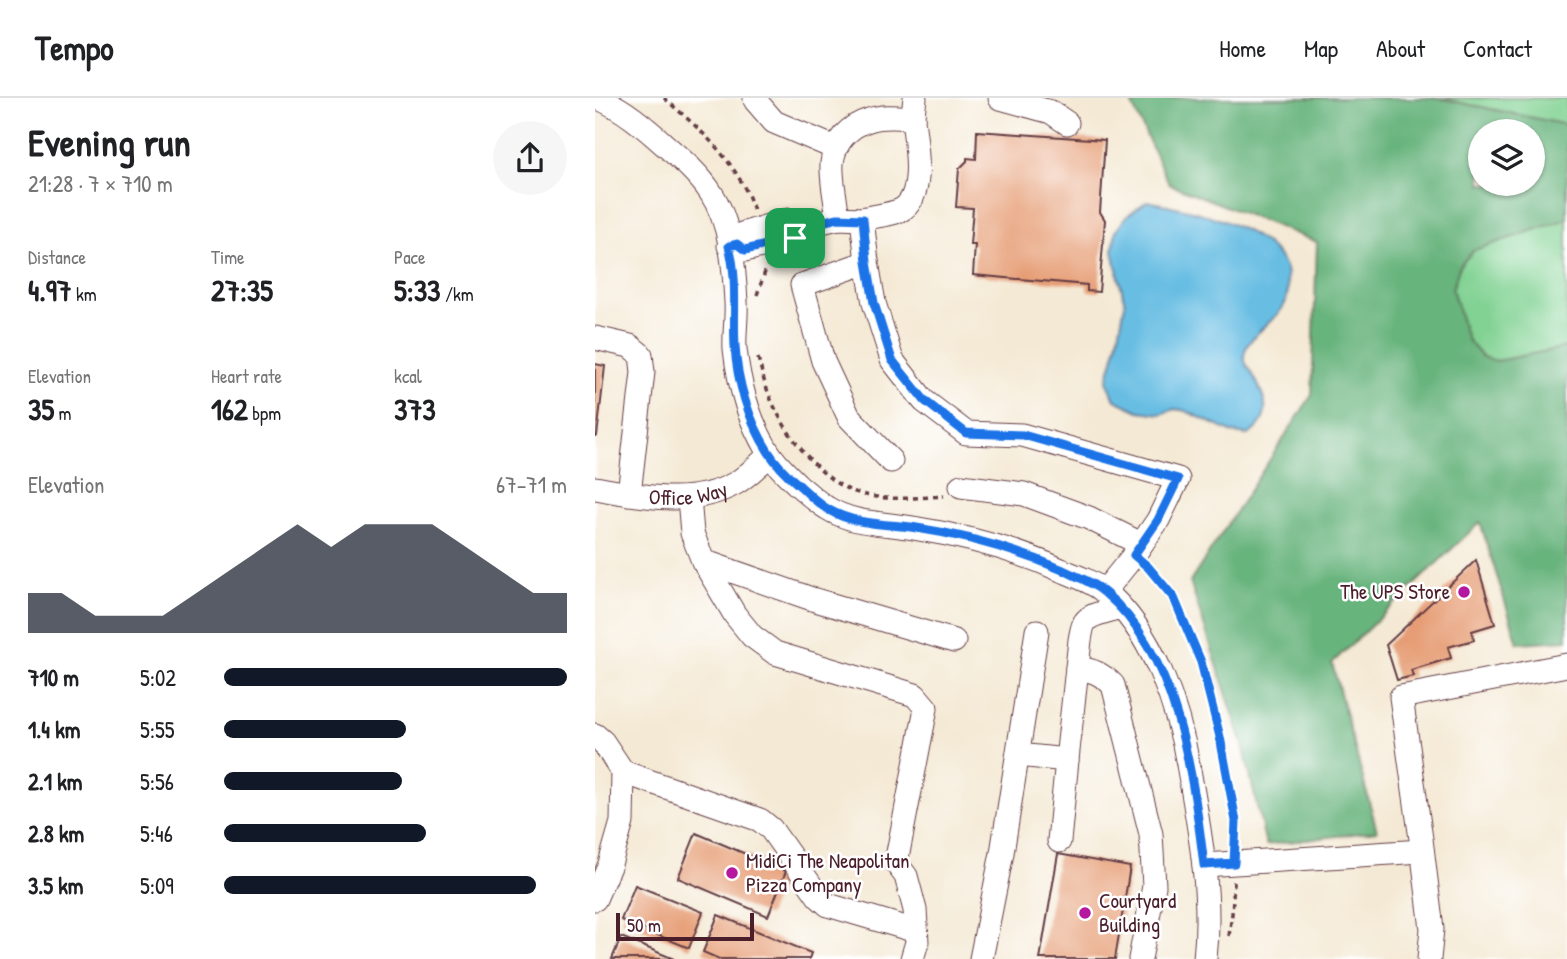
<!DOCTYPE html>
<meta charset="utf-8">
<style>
:root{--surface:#fff;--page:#f6f6f6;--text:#202124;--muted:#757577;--line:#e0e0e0;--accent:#111827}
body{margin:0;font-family:"Patrick Hand",sans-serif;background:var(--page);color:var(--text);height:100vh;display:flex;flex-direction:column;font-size:26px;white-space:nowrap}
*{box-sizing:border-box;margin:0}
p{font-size:23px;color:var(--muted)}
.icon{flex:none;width:38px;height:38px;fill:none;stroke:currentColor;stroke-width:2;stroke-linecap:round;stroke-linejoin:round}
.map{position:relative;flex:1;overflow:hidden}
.panel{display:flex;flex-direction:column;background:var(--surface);width:595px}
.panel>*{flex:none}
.fabs{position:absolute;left:873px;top:21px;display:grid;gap:14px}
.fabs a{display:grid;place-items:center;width:77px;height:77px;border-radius:50%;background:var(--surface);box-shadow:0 2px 5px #0004;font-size:35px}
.scale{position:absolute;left:21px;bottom:18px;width:138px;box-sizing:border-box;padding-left:7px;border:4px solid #4a1f2b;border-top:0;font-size:19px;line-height:24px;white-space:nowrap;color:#4a1f2b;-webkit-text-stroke:5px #fff;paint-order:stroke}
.pin{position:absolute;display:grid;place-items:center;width:60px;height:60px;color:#fff;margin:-30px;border-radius:14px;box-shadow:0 4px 10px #0006}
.round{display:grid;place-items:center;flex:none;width:74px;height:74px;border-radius:37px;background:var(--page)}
.summary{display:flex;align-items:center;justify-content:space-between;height:119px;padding:0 28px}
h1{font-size:38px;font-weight:700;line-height:52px}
.figures{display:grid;grid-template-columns:repeat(3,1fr);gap:10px;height:119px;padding:7px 28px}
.figures div{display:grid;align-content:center}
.figures b{font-size:30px;font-weight:700}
.figures small{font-size:19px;font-weight:400}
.figures p{font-size:19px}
.chart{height:196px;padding:14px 28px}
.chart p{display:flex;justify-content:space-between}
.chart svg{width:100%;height:126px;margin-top:7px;fill:var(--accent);opacity:.7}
ul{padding:0 28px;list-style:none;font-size:23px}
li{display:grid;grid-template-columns:112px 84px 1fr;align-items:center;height:52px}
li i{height:18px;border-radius:9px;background:var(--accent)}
header{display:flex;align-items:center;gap:42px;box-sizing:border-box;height:98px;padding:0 35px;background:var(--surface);border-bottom:2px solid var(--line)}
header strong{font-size:33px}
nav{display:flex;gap:38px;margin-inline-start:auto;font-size:24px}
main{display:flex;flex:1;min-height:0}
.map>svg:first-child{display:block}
</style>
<header>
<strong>Tempo</strong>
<nav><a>Home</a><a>Map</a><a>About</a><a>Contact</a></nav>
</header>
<main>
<section class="panel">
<div class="summary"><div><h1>Evening run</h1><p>21:28 · 7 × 710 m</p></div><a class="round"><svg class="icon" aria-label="share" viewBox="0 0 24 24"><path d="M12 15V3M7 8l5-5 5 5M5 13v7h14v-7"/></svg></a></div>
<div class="figures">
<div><p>Distance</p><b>4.97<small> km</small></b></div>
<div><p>Time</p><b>27:35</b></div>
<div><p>Pace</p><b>5:33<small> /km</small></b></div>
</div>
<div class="figures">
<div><p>Elevation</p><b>35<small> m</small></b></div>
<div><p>Heart rate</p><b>162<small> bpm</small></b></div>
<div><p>kcal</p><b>373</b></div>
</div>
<div class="chart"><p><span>Elevation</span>67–71 m</p>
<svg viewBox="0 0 160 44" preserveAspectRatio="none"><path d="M0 44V30L10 30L20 38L30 38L40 38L50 30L60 22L70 14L80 6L90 14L100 6L110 6L120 6L130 14L140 22L150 30L160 30V44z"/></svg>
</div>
<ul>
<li><b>710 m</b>5:02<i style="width:100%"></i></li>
<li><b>1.4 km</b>5:55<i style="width:53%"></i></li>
<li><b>2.1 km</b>5:56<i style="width:52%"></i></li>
<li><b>2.8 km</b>5:46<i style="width:59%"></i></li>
<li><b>3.5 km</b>5:09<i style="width:91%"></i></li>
</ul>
</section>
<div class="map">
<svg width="972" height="861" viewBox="0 0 972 861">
<rect width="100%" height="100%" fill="#fff"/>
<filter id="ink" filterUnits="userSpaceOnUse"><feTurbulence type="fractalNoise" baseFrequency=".0143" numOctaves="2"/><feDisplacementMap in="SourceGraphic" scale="14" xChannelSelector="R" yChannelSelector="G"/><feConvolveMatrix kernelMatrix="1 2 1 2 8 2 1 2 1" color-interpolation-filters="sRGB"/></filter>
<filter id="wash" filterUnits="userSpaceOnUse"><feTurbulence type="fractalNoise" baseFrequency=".00686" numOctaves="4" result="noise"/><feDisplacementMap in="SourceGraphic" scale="28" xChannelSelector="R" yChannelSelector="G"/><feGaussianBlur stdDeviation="1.57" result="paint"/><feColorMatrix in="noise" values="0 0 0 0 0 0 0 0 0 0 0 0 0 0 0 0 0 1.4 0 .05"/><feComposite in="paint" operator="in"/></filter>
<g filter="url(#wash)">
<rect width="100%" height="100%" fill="#f4e9d4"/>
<g fill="#81d293" stroke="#66785f" stroke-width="2">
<polygon points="843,0 972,0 972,27"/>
<polygon points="972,121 972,249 902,263 887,259 872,241 857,191 865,167 879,152"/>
</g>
<path fill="#68b47d" stroke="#596a54" stroke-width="2" fill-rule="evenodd" d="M534,0H843L972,27V121L879,152L865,167L857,191L872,241L887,259L902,263L972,249V542L923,545L885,424L737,565L782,733L671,747L648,647L595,484L717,297L722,144L574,86ZM886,33H938V86H886Z"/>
<path fill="#67bde3" stroke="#586e87" stroke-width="2" d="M552,103C593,111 668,126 689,167C692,171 692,177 692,182C693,188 693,197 691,203C683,225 644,240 650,263C651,268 656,273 658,277C671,300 679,320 653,337L638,335L591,313L580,311L566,316L544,313L520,302L512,283L522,247L530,206L518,153L521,133L532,118Z"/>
<g id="blocks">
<g fill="#e69d75">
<polygon points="382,33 510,42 505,114 510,122 504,194 492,193 492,187 378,177 380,147 375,147 378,110 361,109 364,71 372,63 372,60 381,61"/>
<polygon points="0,266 10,268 2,338 0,338"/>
<polygon points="881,462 900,526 877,533 879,542 853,549 856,560 816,572 818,578 802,582 791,547"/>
<polygon points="101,735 191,773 173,818 83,780"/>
<polygon points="463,756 535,769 520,861 445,861"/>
<polygon points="40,787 108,814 94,850 26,822"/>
<polygon points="123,817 216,855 214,861 124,861 108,854"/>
<polygon points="26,839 79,861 17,861"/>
</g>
</g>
</g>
<g filter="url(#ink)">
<use href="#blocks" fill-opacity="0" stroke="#643d44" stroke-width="2"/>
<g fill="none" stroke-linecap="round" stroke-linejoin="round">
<defs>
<g id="minor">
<path d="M3,0C28,10 51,30 71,48C87,62 104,76 116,95C136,125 139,168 141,204C142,219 139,236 140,251C144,287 154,322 172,352C180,366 193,377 204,388C213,395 222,404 232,410C257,426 289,425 318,430C369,438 419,451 466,472C481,478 496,483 509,493C558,532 584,612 594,672C605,734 617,798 610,861"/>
<polyline points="160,0 160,2 179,24 240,50"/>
<polyline points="405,0 456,14 472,25"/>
<path d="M243,120C241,103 236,83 237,65C239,44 254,28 274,22C287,17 304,19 318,20"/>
<path d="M267,121C279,118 295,117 306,112C331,98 321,46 318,22C318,15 319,7 320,0"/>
<polyline points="205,129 243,120 267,121 272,164"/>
<polyline points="134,148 142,146 150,152 200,140 205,129 193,122 147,136 142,146"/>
<polyline points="0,240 35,248 46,257 48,274 34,396"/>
<polyline points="296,363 254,319 228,263 207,187 272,164 279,205 297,262 329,303 371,335 427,337 583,381 563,422 539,457 509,494"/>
<polyline points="366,388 429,396 494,420 546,446"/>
<path id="s1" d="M0,390C46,398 97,410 141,385C153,378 164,366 175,357"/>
<polyline points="94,400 97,435 108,463 217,501 359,543"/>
<polyline points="108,463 140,517 157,538 180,555 320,597 331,610 301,765 311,778 320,812 322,844 317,861"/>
<path d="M482,570C498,572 507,576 518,587L556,736L559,788L545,861"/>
<polyline points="0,637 8,644 28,674 27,724 15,766 0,801"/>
<path d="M423,657L472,662L485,542C486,537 487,528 490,524C497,514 514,515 524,508"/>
<polyline points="28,674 165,722 176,731 224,799 233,807 321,833"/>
<polyline points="464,743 472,662"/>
<polyline points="609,767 827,753"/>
<polyline points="386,861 407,755 442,533"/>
<polyline points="834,861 837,831 826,741 806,599 972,567"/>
</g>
</defs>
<use href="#minor" stroke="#643d44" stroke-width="25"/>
<g stroke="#643d44" stroke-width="3.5" stroke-dasharray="5 5" stroke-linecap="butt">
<path d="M69,0C106,32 144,65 159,113"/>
<polyline points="162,197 172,168"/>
<path d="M163,260C166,270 168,281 172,291C184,327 221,379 257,393C286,404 320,400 349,398"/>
<polyline points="553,469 579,500 606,564 625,639 641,723 640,744"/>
<polyline points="634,838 637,816 639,783"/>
</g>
<use href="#minor" stroke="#fff" stroke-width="23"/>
</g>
</g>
<g fill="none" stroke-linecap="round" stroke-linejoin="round" filter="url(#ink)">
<defs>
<path id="route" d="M243,120L268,121L272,164L279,205L297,262L330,303L371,335L428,337L583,381L563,422L539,457L553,469L579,500L606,564L625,639L641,723L639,765L609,767C598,678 583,556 510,495C498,484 483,479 468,472C419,451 369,437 316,429C288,426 258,426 234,412C223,406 214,396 205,388C193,378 181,366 173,353C154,323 142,284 140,248C138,215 143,181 134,148L142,146L150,152L200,140L205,129Z"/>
</defs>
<use href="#route" stroke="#fff" stroke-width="14"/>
<use href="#route" stroke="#1a73e8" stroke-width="9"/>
</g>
<g fill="#b5179e" stroke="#fff" stroke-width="2.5">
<circle cx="869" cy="494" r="7"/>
<circle cx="137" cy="775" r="7"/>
<circle cx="490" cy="815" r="7"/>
</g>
<g text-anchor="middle" stroke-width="5" stroke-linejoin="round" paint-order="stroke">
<g font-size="21" fill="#4a1f2b" stroke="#fff">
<text dy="7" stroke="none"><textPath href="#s1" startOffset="94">Office Way</textPath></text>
</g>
<g font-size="21" fill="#4a1f2b" stroke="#fff" text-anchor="start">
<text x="855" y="501" text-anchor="end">The UPS Store</text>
<text x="151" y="770">MidiCi The Neapolitan<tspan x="151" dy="24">Pizza Company</tspan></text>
<text x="504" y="810">Courtyard<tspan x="504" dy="24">Building</tspan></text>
</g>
</g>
</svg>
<div class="fabs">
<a><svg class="icon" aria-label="layers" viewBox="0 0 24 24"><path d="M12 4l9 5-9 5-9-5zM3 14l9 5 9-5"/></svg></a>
</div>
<div class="scale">50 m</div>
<div class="pin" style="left:200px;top:140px;background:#1e9e55"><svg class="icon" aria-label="arrive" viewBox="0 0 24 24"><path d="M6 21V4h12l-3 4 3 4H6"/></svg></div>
</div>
</main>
